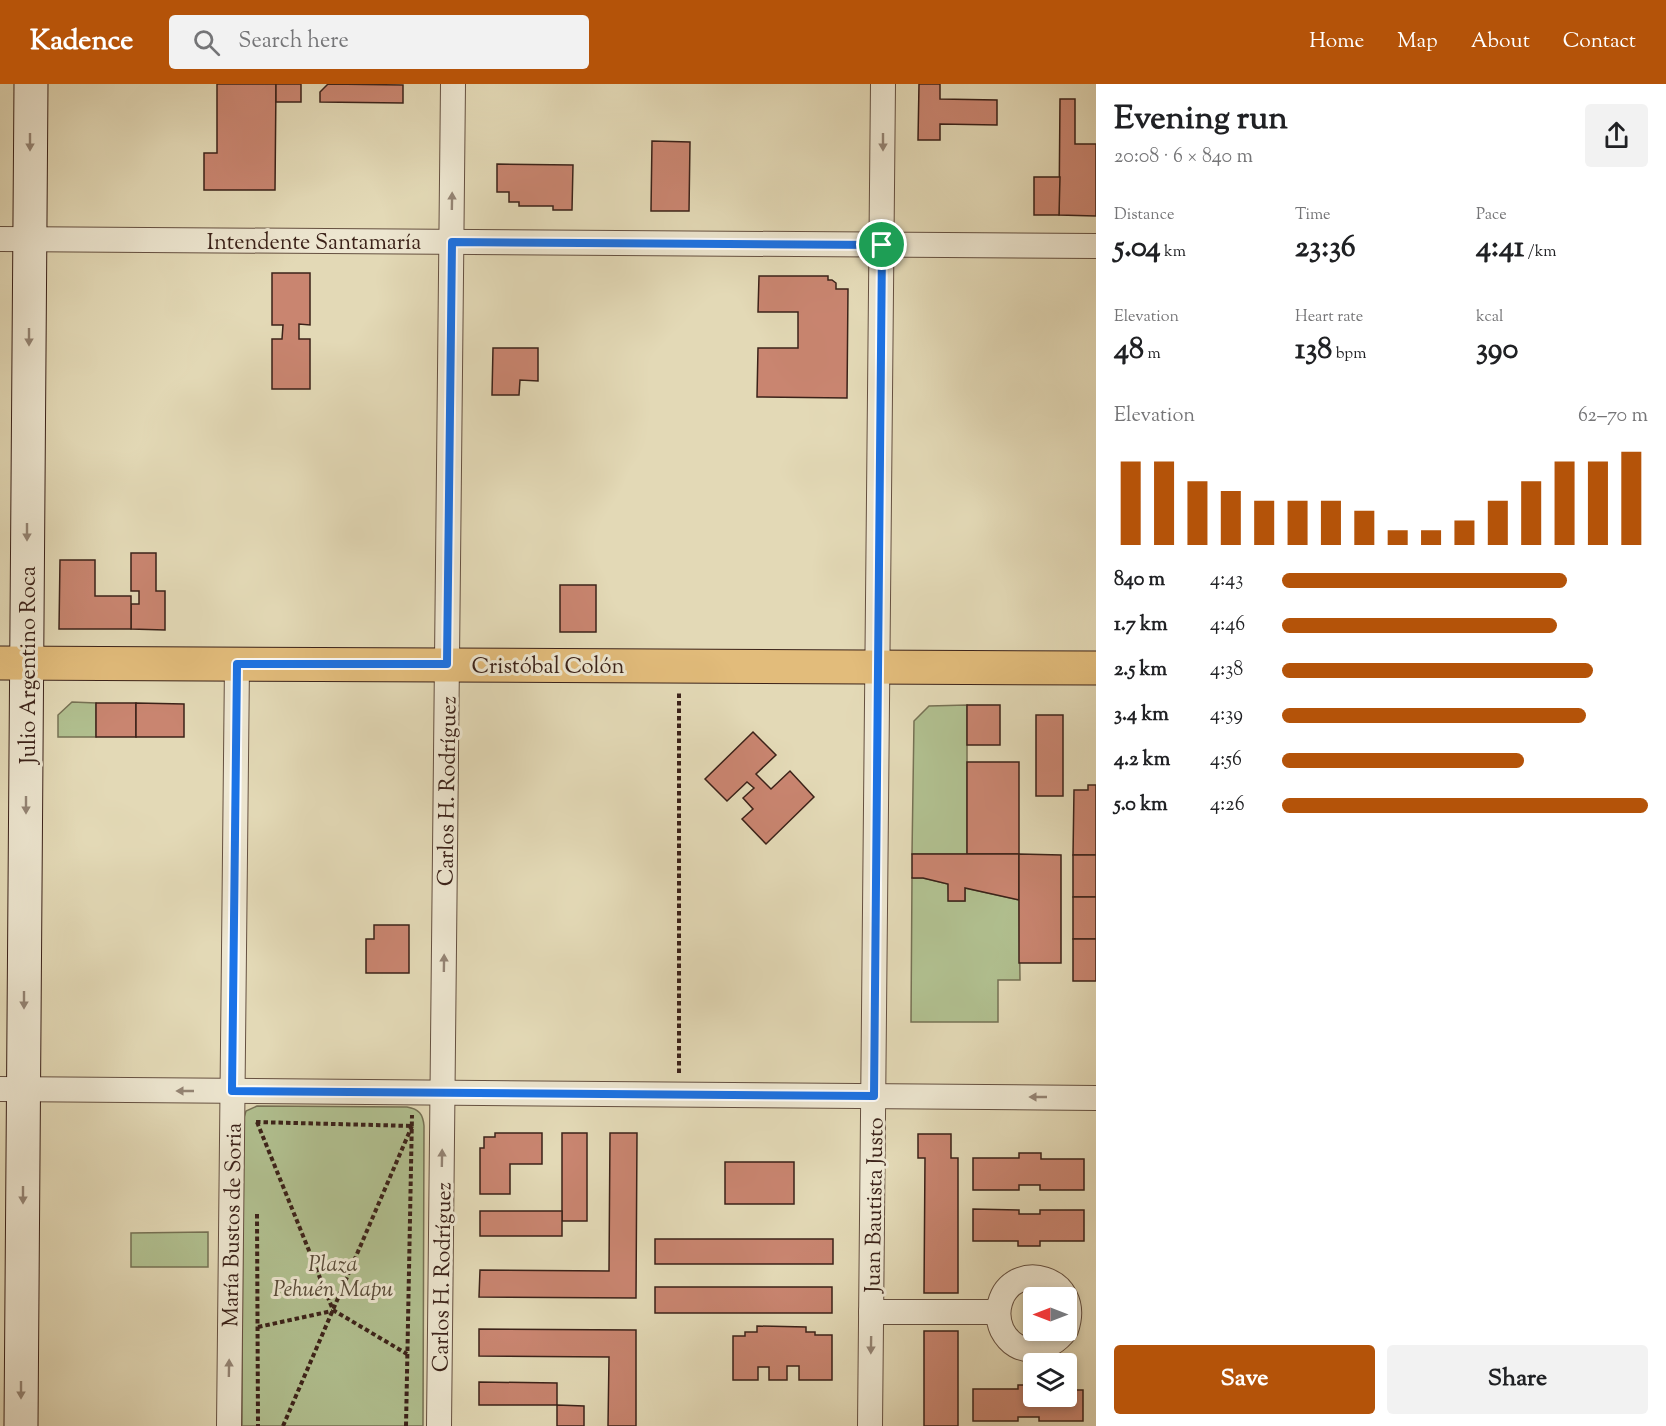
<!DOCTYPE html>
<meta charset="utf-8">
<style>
:root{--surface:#fff;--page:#f2f2f2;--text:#202124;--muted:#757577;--accent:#b45309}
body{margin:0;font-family:"Sorts Mill Goudy",serif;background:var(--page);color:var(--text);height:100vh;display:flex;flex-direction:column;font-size:22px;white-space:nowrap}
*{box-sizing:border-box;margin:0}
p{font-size:20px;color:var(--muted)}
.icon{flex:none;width:33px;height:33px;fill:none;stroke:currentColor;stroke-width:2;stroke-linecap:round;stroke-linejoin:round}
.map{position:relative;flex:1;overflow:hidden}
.panel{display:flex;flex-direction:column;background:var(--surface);width:570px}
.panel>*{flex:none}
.needle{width:39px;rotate:270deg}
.controls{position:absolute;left:1023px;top:1203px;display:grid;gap:12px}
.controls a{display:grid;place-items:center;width:54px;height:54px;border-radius:6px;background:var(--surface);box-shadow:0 3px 9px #0003;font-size:30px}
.pin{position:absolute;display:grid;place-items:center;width:51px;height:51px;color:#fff;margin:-26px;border:3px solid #fff;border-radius:50%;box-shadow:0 2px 6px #0007}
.round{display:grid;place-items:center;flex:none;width:63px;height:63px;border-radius:6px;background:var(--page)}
.head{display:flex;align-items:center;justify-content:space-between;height:102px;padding:0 18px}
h1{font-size:33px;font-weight:800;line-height:45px}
.stats{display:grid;grid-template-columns:repeat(3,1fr);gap:9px;height:102px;padding:6px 18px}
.stats div{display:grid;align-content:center}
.stats b{font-size:30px;font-weight:800}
.stats small{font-size:16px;font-weight:400}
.stats p{font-size:16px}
.chart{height:168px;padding:12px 18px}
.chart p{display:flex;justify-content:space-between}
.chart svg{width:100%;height:108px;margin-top:6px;stroke:var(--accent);stroke-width:6}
.primary-button{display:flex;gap:12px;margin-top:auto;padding:12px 18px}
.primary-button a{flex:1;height:69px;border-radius:6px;background:var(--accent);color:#fff;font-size:24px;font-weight:800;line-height:69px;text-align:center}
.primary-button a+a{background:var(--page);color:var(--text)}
ul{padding:0 18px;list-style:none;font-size:20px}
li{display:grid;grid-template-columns:96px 72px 1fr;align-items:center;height:45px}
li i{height:15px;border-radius:8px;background:var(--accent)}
header{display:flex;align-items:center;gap:36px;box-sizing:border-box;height:84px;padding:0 30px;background:var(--accent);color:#fff}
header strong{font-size:28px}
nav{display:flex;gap:33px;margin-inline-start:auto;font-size:21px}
.search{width:420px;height:54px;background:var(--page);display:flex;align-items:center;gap:15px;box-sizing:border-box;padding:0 21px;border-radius:6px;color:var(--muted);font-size:22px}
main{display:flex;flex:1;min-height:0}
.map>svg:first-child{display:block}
</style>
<header>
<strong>Kadence</strong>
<div class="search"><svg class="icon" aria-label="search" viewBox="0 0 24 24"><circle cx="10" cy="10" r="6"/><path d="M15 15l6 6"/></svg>Search here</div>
<nav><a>Home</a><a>Map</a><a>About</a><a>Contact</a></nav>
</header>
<main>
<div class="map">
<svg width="1096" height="1342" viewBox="0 0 1096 1342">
<rect width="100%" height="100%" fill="#e3d9b6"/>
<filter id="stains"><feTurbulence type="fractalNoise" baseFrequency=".00333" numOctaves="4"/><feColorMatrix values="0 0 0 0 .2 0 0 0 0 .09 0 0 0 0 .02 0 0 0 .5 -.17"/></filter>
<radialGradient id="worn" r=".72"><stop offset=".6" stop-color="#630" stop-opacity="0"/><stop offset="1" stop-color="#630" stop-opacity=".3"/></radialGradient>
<g fill="#b1c090" stroke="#767154" stroke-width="1.5">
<polygon points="72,618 96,619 96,653 58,653 58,631"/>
<polygon points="967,621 967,770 912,770 914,637 929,622"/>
<polygon points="912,794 923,794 948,800 949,817 965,817 965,804 1019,816 1020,896 998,896 998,938 911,938"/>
<path d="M257,1022L407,1023C419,1025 423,1030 424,1042L423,1342H242L243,1037L246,1027Z"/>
<polygon points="208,1148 208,1183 131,1183 131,1149"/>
</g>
<g fill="#c98570" stroke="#3b2219" stroke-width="1.5">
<polygon points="217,0 276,0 275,106 204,106 204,69 217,69"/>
<rect x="276" y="0" width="25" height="18"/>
<polygon points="328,0 403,1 403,19 320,18 320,8"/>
<polygon points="919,0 940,0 940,15 997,16 997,41 940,40 940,56 918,56"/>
<polygon points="1060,15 1075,15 1075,60 1096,60 1096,132 1059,131"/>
<polygon points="652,57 690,58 689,127 651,127"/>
<polygon points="497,80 573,81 572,126 553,126 553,122 519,122 519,118 509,118 509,108 497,108"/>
<polygon points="1034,93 1060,93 1059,131 1034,131"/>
<polygon points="272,189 310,189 310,241 299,240 299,255 310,255 310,305 272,305 272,255 282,255 283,241 272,241"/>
<polygon points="759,192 828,192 828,196 832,196 836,199 836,205 848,205 847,314 757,313 758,264 798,264 798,228 758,228"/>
<polygon points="493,264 538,264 538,297 520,296 519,311 492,311"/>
<polygon points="131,469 156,469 156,507 165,507 165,546 131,545 131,520 139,520 139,507 131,507"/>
<polygon points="60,476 95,476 95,512 131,512 131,545 59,545"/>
<rect x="560" y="501" width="36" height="47"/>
<rect x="96" y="619" width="40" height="34"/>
<polygon points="136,619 184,620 184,653 136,653"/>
<rect x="967" y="621" width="33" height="40"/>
<rect x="1036" y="631" width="27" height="81"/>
<polygon points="753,648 776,671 756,690 771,705 790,687 814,713 766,760 742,735 753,725 743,714 754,704 747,698 727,717 705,695"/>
<rect x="967" y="678" width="52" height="92"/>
<polygon points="1088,701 1096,701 1096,771 1073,771 1074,706 1088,706"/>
<polygon points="912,770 1019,770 1019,816 965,804 965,817 948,817 948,800 923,794 912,794"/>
<polygon points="1019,770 1061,771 1061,879 1019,879"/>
<rect x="1073" y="771" width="23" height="42"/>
<rect x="1073" y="813" width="23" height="42"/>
<polygon points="374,841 409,841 409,889 366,889 366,855 374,855"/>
<rect x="1073" y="855" width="23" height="42"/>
<polygon points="495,1049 542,1049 542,1080 510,1080 510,1110 480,1110 480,1064 484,1064 484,1053 495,1053"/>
<rect x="562" y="1049" width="25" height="88"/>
<polygon points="610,1049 637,1049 636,1214 479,1213 480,1186 609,1187"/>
<polygon points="918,1050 951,1050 951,1074 958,1074 958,1209 924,1209 925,1074 918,1074"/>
<polygon points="1019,1069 1041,1069 1041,1075 1084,1075 1084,1106 1040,1106 1040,1101 1019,1101 1019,1106 973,1106 973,1074 1019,1074"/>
<rect x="725" y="1078" width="69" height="42"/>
<polygon points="973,1125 1019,1126 1019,1130 1040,1130 1040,1126 1084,1126 1084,1157 1040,1157 1040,1162 1018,1162 1018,1157 973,1157"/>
<rect x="480" y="1127" width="82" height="25"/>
<rect x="655" y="1155" width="178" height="25"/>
<rect x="655" y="1203" width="177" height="26"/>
<polygon points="757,1242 806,1243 806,1248 815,1248 815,1251 832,1251 832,1296 799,1296 799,1282 787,1282 787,1296 769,1296 769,1283 758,1283 758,1296 733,1296 733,1252 745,1252 745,1248 757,1248"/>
<polygon points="479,1245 636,1246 636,1342 608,1342 609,1273 479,1272"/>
<rect x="924" y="1247" width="34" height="95"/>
<polygon points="479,1298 557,1299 557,1321 479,1321"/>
<polygon points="1018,1301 1034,1301 1034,1312 1066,1312 1066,1306 1083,1306 1083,1337 1039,1337 1039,1333 1018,1333 1018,1337 973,1337 973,1305 1018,1305"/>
<polygon points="557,1321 584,1322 584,1342 557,1342"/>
</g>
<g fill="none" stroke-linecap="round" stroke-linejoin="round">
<defs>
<g id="street">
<polyline points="0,155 1096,162"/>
<polyline points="0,1005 1096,1014"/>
<polyline points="871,1228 998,1228"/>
<path d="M1066,1246C1049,1269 1017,1275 1002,1246C998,1237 997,1229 1000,1219C1012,1174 1085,1192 1066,1246"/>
<polyline points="229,1342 237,580"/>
<polyline points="439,1342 453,0"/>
<polyline points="870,1342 883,0"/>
</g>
<polyline id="secondary" points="21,1342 31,0"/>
<polyline id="primary" points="0,579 1096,584"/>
</defs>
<use href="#street" stroke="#655040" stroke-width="26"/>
<use href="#secondary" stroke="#3b2219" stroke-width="35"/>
<use href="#primary" stroke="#3b2219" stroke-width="35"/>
<g stroke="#3b2219" stroke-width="4" stroke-dasharray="4.5 3" stroke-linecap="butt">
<polyline points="679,989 679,609"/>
<polyline points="256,1038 413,1042"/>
<polyline points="257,1038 333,1226 407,1270"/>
<polyline points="257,1130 258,1342"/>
<polyline points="258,1243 332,1227"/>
<polyline points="283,1342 412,1042"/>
<polyline points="406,1342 412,1031"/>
</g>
<use href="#street" stroke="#ede6d0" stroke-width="24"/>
<use href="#secondary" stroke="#ede6d0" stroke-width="33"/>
<use href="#primary" stroke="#e2bc7b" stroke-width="33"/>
</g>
<defs><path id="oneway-solid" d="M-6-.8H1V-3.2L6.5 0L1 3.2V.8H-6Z" transform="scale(1.5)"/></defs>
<g fill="#948474">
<use href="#oneway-solid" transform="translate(30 58) rotate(90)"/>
<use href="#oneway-solid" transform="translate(883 58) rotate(90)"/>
<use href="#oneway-solid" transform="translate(452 117) rotate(-89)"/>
<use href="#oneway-solid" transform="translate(29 253) rotate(90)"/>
<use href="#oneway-solid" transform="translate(27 448) rotate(90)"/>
<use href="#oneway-solid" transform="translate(26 721) rotate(90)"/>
<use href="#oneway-solid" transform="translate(444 879) rotate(-89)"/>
<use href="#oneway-solid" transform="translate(24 916) rotate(90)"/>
<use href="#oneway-solid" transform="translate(185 1007) rotate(-180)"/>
<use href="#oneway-solid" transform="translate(1038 1013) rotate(-180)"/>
<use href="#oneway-solid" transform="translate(442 1074) rotate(-89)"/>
<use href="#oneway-solid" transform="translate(23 1111) rotate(90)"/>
<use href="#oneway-solid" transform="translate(871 1261) rotate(91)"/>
<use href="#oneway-solid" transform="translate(229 1284) rotate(-89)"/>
<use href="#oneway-solid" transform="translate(21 1306) rotate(90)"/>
</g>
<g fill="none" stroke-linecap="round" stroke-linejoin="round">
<defs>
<polygon id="route" points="452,158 882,161 874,1012 232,1007 237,580 447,580"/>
</defs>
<use href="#route" stroke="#fff" stroke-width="12"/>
<use href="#route" stroke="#1a73e8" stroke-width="8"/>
</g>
<g text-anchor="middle" stroke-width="6" stroke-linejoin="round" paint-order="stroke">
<g font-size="22" fill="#3b2219" stroke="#ede6d0">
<text x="314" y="165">Intendente Santamaría</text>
<text transform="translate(27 581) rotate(-90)" y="8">Julio Argentino Roca</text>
<text x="548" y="589">Cristóbal Colón</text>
<text transform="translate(446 707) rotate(-89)" y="8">Carlos H. Rodríguez</text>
<text transform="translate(873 1121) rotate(-89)" y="8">Juan Bautista Justo</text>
<text transform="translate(231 1141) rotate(-89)" y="8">María Bustos de Soria</text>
<text transform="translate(441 1193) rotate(-89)" y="8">Carlos H. Rodríguez</text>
</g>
<g font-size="22" font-style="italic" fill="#584a37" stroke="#ede6d0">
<text x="333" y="1187">Plaza<tspan x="333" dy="25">Pehuén Mapu</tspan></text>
</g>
</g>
<rect width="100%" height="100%" filter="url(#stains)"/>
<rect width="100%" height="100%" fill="url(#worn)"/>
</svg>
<div class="controls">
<a><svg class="needle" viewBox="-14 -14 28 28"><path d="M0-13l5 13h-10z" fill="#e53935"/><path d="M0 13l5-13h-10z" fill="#757577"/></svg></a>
<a><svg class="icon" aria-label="layers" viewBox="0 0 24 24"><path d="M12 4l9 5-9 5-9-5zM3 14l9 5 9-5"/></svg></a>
</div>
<div class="pin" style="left:882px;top:161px;background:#1e9e55"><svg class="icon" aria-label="arrive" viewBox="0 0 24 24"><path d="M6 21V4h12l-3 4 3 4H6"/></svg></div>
</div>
<section class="panel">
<div class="head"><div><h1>Evening run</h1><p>20:08 · 6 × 840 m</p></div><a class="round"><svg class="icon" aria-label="share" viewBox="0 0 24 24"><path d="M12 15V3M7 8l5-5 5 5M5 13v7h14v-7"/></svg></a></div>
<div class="stats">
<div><p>Distance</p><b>5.04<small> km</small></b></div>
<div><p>Time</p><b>23:36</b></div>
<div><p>Pace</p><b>4:41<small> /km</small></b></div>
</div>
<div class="stats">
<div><p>Elevation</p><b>48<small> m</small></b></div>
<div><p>Heart rate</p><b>138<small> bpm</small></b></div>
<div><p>kcal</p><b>390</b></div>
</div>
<div class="chart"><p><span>Elevation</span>62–70 m</p>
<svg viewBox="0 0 160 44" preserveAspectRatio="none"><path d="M5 44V10M15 44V10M25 44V18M35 44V22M45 44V26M55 44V26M65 44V26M75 44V30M85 44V38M95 44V38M105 44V34M115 44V26M125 44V18M135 44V10M145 44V10M155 44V6"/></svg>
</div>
<ul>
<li><b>840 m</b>4:43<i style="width:78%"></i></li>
<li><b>1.7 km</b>4:46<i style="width:75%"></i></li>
<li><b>2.5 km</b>4:38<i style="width:85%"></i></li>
<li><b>3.4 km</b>4:39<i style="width:83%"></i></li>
<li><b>4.2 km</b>4:56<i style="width:66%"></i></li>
<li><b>5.0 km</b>4:26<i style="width:100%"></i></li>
</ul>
<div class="primary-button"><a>Save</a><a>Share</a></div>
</section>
</main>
